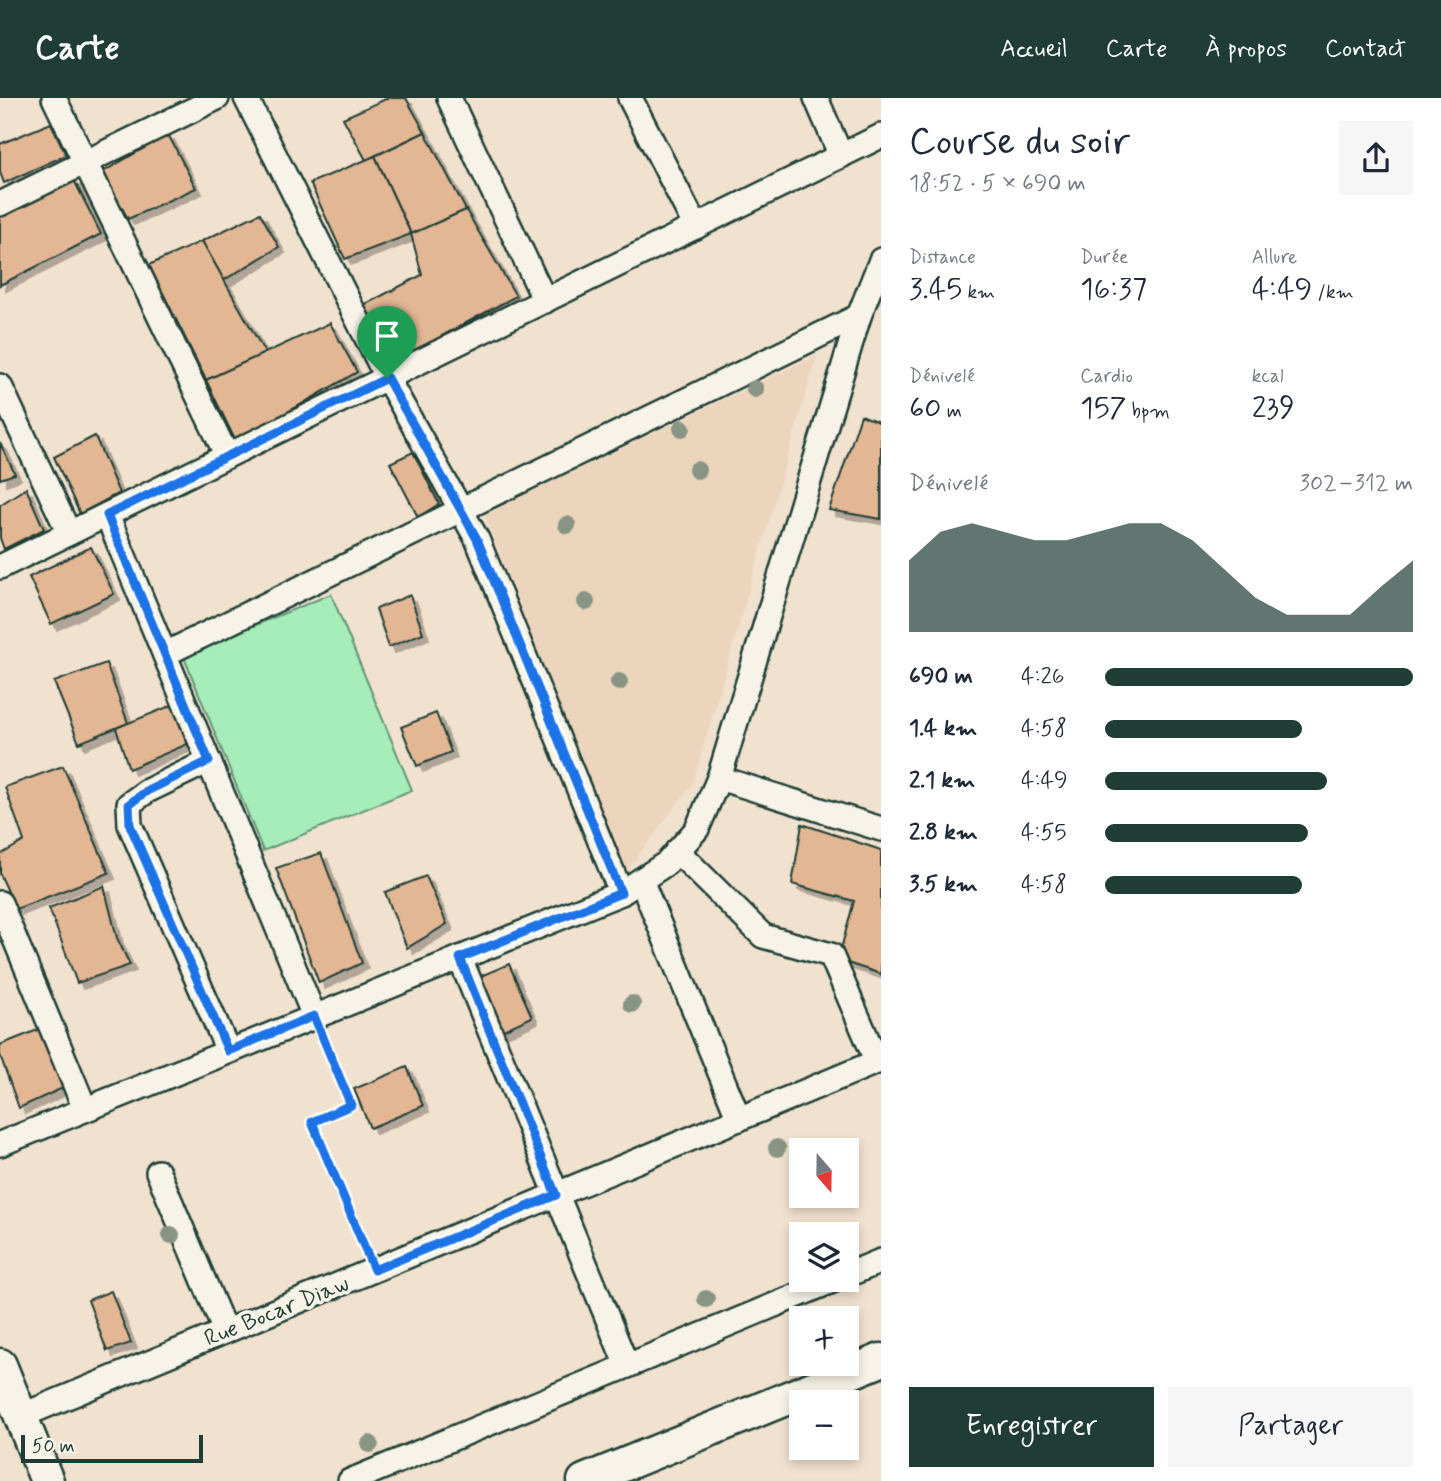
<!DOCTYPE html>
<html lang="fr">
<meta charset="utf-8">
<style>
:root{--surface:#fff;--page:#f6f6f7;--text:#1f2937;--muted:#747a83;--accent:#1f3d34}
body{margin:0;font-family:Mynerve,sans-serif;background:var(--page);color:var(--text);height:100vh;display:flex;flex-direction:column;font-size:26px;white-space:nowrap}
*{box-sizing:border-box;margin:0}
p{font-size:23px;color:var(--muted)}
.icon{flex:none;width:38px;height:38px;fill:none;stroke:currentColor;stroke-width:2;stroke-linecap:round;stroke-linejoin:round}
.map{position:relative;flex:1;overflow:hidden}
.panel{display:flex;flex-direction:column;background:var(--surface);width:560px}
.panel>*{flex:none}
.needle{width:46px;rotate:160deg}
.fabs{position:absolute;left:789px;top:1040px;display:grid;gap:14px}
.fabs a{display:grid;place-items:center;width:70px;height:70px;border-radius:0px;background:var(--surface);box-shadow:0 4px 10px #0003;font-size:35px}
.scale{position:absolute;left:21px;bottom:18px;width:182px;box-sizing:border-box;padding-left:7px;border:4px solid #1f3d34;border-top:0;font-size:19px;line-height:24px;white-space:nowrap;color:#1f3d34;-webkit-text-stroke:5px #f7f3e8;paint-order:stroke}
.pin{position:absolute;display:grid;place-items:center;width:60px;height:60px;color:#fff;margin:-72px -30px;border-radius:50% 50% 50% 0;rotate:-45deg;box-shadow:0 0 7px #0007}
.pin .icon{rotate:45deg}
.round{display:grid;place-items:center;flex:none;width:74px;height:74px;border-radius:0px;background:var(--page)}
.headline{display:flex;align-items:center;justify-content:space-between;height:119px;padding:0 28px}
h1{font-size:38px;font-weight:600;line-height:52px}
.figures{display:grid;grid-template-columns:repeat(3,1fr);gap:10px;height:119px;padding:7px 28px}
.figures div{display:grid;align-content:center}
.figures b{font-size:30px;font-weight:600}
.figures small{font-size:19px;font-weight:400}
.figures p{font-size:19px}
.chart{height:196px;padding:14px 28px}
.chart p{display:flex;justify-content:space-between}
.chart svg{width:100%;height:126px;margin-top:7px;fill:var(--accent);opacity:.7}
.action{display:flex;gap:14px;margin-top:auto;padding:14px 28px}
.action a{flex:1;height:80px;border-radius:0px;background:var(--accent);color:#fff;font-size:28px;font-weight:600;line-height:80px;text-align:center}
.action a+a{background:var(--page);color:var(--text)}
ul{padding:0 28px;list-style:none;font-size:23px}
li{display:grid;grid-template-columns:112px 84px 1fr;align-items:center;height:52px}
li i{height:18px;border-radius:9px;background:var(--accent)}
header{display:flex;align-items:center;gap:42px;box-sizing:border-box;height:98px;padding:0 35px;background:var(--accent);color:#fff}
header strong{font-size:33px}
nav{display:flex;gap:38px;margin-inline-start:auto;font-size:24px}
main{display:flex;flex:1;min-height:0}
.map>svg:first-child{display:block}
</style>
<header>
<strong>Carte</strong>
<nav><a>Accueil</a><a>Carte</a><a>À propos</a><a>Contact</a></nav>
</header>
<main>
<div class="map">
<svg width="881" height="1383" viewBox="0 0 881 1383">
<defs>
<filter id="shadow"><feDropShadow dx="6" dy="6" stdDeviation="0" flood-color="#0004"/></filter>
</defs>
<rect width="100%" height="100%" fill="#f1e1cf"/>
<filter id="ink" filterUnits="userSpaceOnUse"><feTurbulence type="fractalNoise" baseFrequency=".0143" numOctaves="2"/><feDisplacementMap in="SourceGraphic" scale="14" xChannelSelector="R" yChannelSelector="G"/><feConvolveMatrix kernelMatrix="1 2 1 2 8 2 1 2 1" color-interpolation-filters="sRGB"/></filter>
<g filter="url(#ink)">
<polygon fill="#edd4bd" points="817,257 693,685 625,775 484,416"/>
<polygon fill="#a6edba" stroke="#629577" stroke-width="2" points="331,496 412,692 263,753 183,557"/>
<g fill="#e3b694" stroke="#1f3d34" stroke-width="2" filter="url(#shadow)">
<polygon points="388,0 406,0 425,34 366,62 343,20"/>
<polygon points="51,25 66,57 4,85 0,74 0,46"/>
<polygon points="425,34 466,112 411,136 375,58"/>
<polygon points="168,36 196,90 128,121 103,74"/>
<polygon points="375,58 411,136 345,161 310,85"/>
<polygon points="74,82 101,136 0,187 0,115"/>
<polygon points="466,112 516,198 392,265 360,209 422,177 411,136"/>
<polygon points="260,115 279,149 224,182 202,143"/>
<polygon points="202,143 265,255 206,282 149,167"/>
<polygon points="330,225 357,274 236,344 206,282"/>
<polygon points="861,317 881,325 881,421 829,412"/>
<polygon points="95,338 119,395 80,416 54,359"/>
<polygon points="0,345 15,376 0,381"/>
<polygon points="413,354 439,406 418,419 390,365"/>
<polygon points="26,390 44,431 4,451 0,440 0,407"/>
<polygon points="91,449 114,496 51,526 29,479"/>
<polygon points="410,497 423,535 389,549 376,511"/>
<polygon points="106,565 128,625 79,645 54,584"/>
<polygon points="175,606 190,645 129,671 116,630"/>
<polygon points="436,615 451,654 417,668 401,629"/>
<polygon points="63,668 109,775 16,811 0,776 0,757 24,743 5,689"/>
<polygon points="802,726 881,752 881,876 838,862 854,803 792,786"/>
<polygon points="321,755 362,865 319,885 276,770"/>
<polygon points="426,778 447,826 407,850 385,794"/>
<polygon points="104,788 117,840 130,867 77,885 49,810"/>
<polygon points="509,866 532,919 499,934 476,880"/>
<polygon points="40,931 65,989 19,1010 0,957 0,947"/>
<polygon points="407,969 423,1008 370,1030 354,991"/>
<polygon points="111,1193 131,1245 107,1253 88,1202"/>
</g>
<g fill="none" stroke-linecap="round" stroke-linejoin="round">
<defs>
<g id="street">
<polyline points="54,0 227,358"/>
<polyline points="246,0 387,280 477,441 621,795"/>
<polyline points="449,0 545,203"/>
<polyline points="630,0 696,129"/>
<polyline points="816,0 841,58"/>
<polyline points="0,106 217,0"/>
<polyline points="0,288 69,435"/>
<polyline points="107,417 314,918"/>
<polyline points="0,469 881,38"/>
<polyline points="165,556 859,218"/>
<polyline points="209,663 147,693 129,706 130,727 228,953"/>
<polyline points="719,680 881,731"/>
<polyline points="677,753 763,838 831,857 877,964"/>
<polyline points="641,782 739,1021"/>
<polyline points="0,805 85,1011"/>
<polyline points="460,860 627,1268"/>
<polyline points="0,1046 621,795 667,765 697,731 719,680 859,218 881,162"/>
<polyline points="158,1074 225,1233"/>
<polyline points="847,1177 881,1163"/>
<polyline points="21,1318 881,962"/>
<polyline points="350,1383 837,1181"/>
</g>
<g id="secondary">
<polyline points="0,1267 47,1383"/>
<polyline points="584,1383 881,1262"/>
</g>
</defs>
<use href="#street" stroke="#1f3d34" stroke-width="28"/>
<use href="#secondary" stroke="#1f3d34" stroke-width="37"/>
<polyline stroke="#1f3d34" stroke-width="4.5" stroke-dasharray="2 5" stroke-linecap="butt" points="323,938 351,1007 312,1024 366,1153"/>
<use href="#street" stroke="#f7f3e8" stroke-width="23"/>
<use href="#secondary" stroke="#f7f3e8" stroke-width="32"/>
</g>
<g fill="#889585">
<circle cx="755" cy="291" r="9"/>
<circle cx="682" cy="330" r="9"/>
<circle cx="697" cy="372" r="9"/>
<circle cx="567" cy="427" r="9"/>
<circle cx="586" cy="504" r="9"/>
<circle cx="619" cy="584" r="9"/>
<circle cx="632" cy="906" r="9"/>
<circle cx="777" cy="1050" r="9"/>
<circle cx="171" cy="1137" r="9"/>
<circle cx="706" cy="1201" r="9"/>
<circle cx="370" cy="1346" r="9"/>
</g>
</g>
<g fill="none" stroke-linecap="round" stroke-linejoin="round" filter="url(#ink)">
<defs>
<polygon id="route" points="387,280 477,441 621,795 460,860 556,1097 374,1172 312,1024 351,1007 314,918 228,953 130,727 129,706 147,693 209,663 107,417"/>
</defs>
<use href="#route" stroke="#fff" stroke-width="14"/>
<use href="#route" stroke="#1a73e8" stroke-width="9"/>
</g>
<g text-anchor="middle" stroke-width="7" stroke-linejoin="round" paint-order="stroke">
<g font-size="23" fill="#1f3d34" stroke="#f7f3e8">
<text transform="translate(276 1212) rotate(-22)" y="8">Rue Bocar Diaw</text>
</g>
</g>
</svg>
<div class="fabs">
<a><svg class="needle" viewBox="-14 -14 28 28"><path d="M0-13l5 13h-10z" fill="#e53935"/><path d="M0 13l5-13h-10z" fill="#747a83"/></svg></a>
<a><svg class="icon" aria-label="layers" viewBox="0 0 24 24"><path d="M12 4l9 5-9 5-9-5zM3 14l9 5 9-5"/></svg></a>
<a>+</a>
<a>−</a>
</div>
<div class="scale">50 m</div>
<div class="pin" style="left:387px;top:280px;background:#1e9e55"><svg class="icon" aria-label="arrive" viewBox="0 0 24 24"><path d="M6 21V4h12l-3 4 3 4H6"/></svg></div>
</div>
<section class="panel">
<div class="headline"><div><h1>Course du soir</h1><p>18:52 · 5 × 690 m</p></div><a class="round"><svg class="icon" aria-label="share" viewBox="0 0 24 24"><path d="M12 15V3M7 8l5-5 5 5M5 13v7h14v-7"/></svg></a></div>
<div class="figures">
<div><p>Distance</p><b>3.45<small> km</small></b></div>
<div><p>Durée</p><b>16:37</b></div>
<div><p>Allure</p><b>4:49<small> /km</small></b></div>
</div>
<div class="figures">
<div><p>Dénivelé</p><b>60<small> m</small></b></div>
<div><p>Cardio</p><b>157<small> bpm</small></b></div>
<div><p>kcal</p><b>239</b></div>
</div>
<div class="chart"><p><span>Dénivelé</span>302–312 m</p>
<svg viewBox="0 0 160 44" preserveAspectRatio="none"><path d="M0 44V19L10 9L20 6L30 9L40 12L50 12L60 9L70 6L80 6L90 12L100 22L110 32L120 38L130 38L140 38L150 28L160 19V44z"/></svg>
</div>
<ul>
<li><b>690 m</b>4:26<i style="width:100%"></i></li>
<li><b>1.4 km</b>4:58<i style="width:64%"></i></li>
<li><b>2.1 km</b>4:49<i style="width:72%"></i></li>
<li><b>2.8 km</b>4:55<i style="width:66%"></i></li>
<li><b>3.5 km</b>4:58<i style="width:64%"></i></li>
</ul>
<div class="action"><a>Enregistrer</a><a>Partager</a></div>
</section>
</main>
